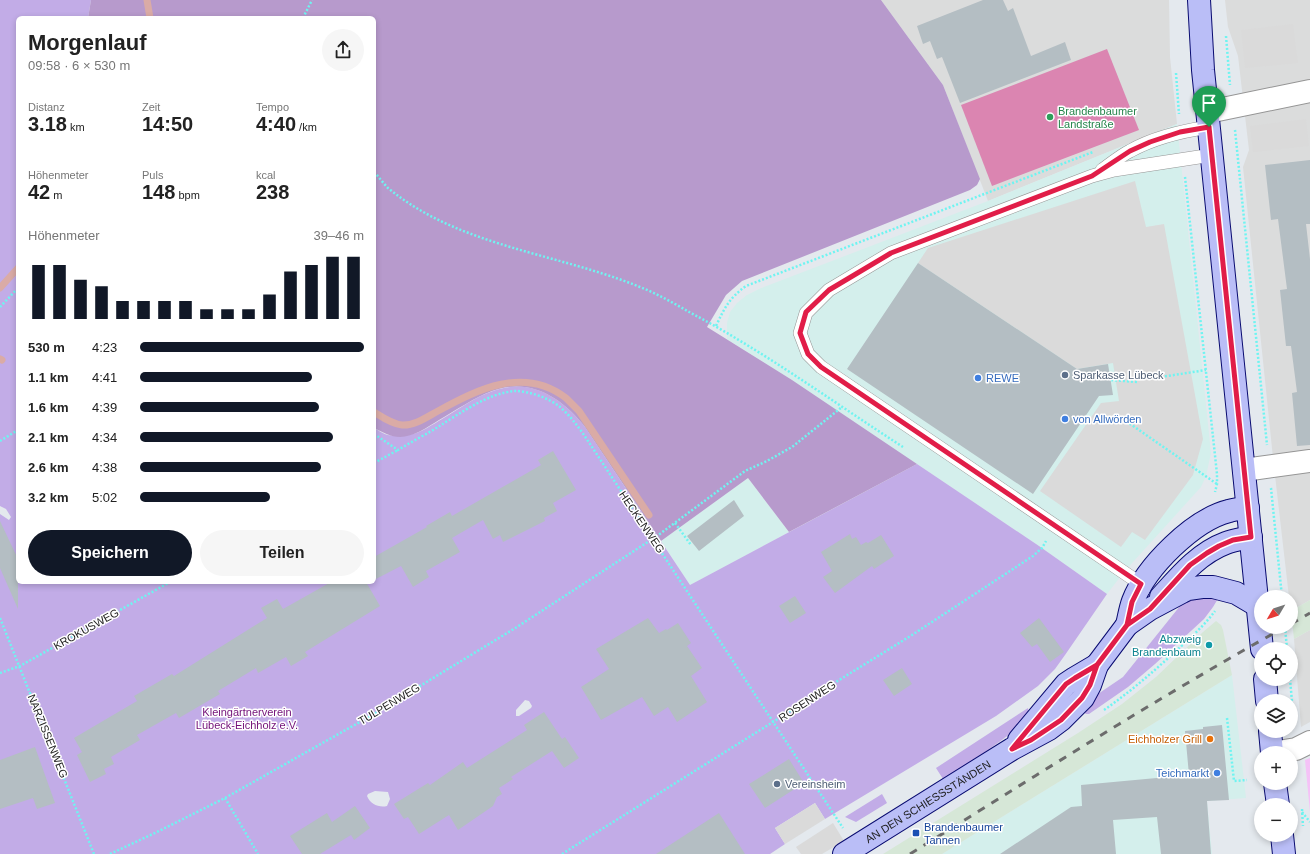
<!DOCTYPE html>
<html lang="de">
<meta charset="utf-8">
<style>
:root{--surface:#fff;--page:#f6f6f6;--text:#222;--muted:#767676;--accent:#111827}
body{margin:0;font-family:Arial,sans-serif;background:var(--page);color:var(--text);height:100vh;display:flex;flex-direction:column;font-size:15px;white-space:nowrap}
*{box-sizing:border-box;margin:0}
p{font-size:13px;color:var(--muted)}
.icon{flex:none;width:22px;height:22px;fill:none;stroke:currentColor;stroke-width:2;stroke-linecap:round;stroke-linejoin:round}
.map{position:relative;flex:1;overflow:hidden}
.side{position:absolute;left:16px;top:16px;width:360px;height:568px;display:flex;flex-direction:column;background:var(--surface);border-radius:6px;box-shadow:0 2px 6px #0003}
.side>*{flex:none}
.needle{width:26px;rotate:231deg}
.fabs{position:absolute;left:1254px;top:590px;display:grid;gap:8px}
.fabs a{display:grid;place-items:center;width:44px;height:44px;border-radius:50%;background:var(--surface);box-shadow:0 2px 6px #0003;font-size:20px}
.pin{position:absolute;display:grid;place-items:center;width:34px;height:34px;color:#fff;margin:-41px -17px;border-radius:50% 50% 50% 0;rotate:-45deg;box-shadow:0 0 4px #0007}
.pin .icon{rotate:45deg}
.round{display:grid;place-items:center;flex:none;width:42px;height:42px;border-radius:21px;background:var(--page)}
.overview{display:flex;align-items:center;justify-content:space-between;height:68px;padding:0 12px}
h1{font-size:22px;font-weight:800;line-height:30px}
.stats{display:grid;grid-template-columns:repeat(3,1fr);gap:6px;height:68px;padding:4px 12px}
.stats div{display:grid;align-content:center}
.stats b{font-size:20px;font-weight:800}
.stats small{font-size:11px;font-weight:400}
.stats p{font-size:11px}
.chart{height:112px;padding:8px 12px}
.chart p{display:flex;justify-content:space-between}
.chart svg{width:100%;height:72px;margin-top:4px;stroke:var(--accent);stroke-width:6}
.button{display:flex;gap:8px;margin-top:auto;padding:8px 12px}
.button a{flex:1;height:46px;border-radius:24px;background:var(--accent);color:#fff;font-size:16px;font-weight:800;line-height:46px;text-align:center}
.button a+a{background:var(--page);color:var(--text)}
ul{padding:0 12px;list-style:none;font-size:13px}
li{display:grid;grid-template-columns:64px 48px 1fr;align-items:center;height:30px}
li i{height:10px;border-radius:5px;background:var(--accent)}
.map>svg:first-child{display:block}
</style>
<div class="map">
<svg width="1310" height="854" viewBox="0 0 1310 854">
<rect width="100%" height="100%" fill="#e4e9ee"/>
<g fill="#dbdcdc">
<polygon points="881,0 1169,0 1170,57 1177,124 988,201 943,85"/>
<polygon points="1225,0 1310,0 1310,600 1291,611 1291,597 1289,597 1273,458 1243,167 1249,150 1238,56 1228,27"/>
<polygon points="1310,630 1310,722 1301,727 1294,639"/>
</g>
<g fill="#d4efec">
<polygon points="1177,124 1211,453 1206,476 1201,487 1124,572 1107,594 1039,546 792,380 727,339 727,323 730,312 737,303 747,295 759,289 988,201"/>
<polygon points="748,478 789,532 690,585 661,541"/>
<polygon points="1232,675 1246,798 1207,801 1212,854 942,854"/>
</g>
<g fill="#d6e7d7">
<polygon points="1310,600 1310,630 1294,639 1291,611"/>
<polygon points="1216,621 1221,625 1223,630 1232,675 942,854 883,854 1078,733 1122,704 1156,677 1203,632"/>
</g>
<g fill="#c2ace7" fill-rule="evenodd">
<path d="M0,0H91L88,18H18V582H374V428C378,430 383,434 388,435C392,436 407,435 412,434C421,433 438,421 447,416C462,407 477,396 493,391C531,377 562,398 585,427L690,585L917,464L1039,546L1107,594L1065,655L1055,669L1038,686L996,716L825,819L815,803L775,828L785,844L770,854H0V514L9,520L11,517L6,509L0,506ZM525,700L529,701L532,706L531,708L519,716H516V710ZM375,791L388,792L390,799L387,806C379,808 370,804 367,796L368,794Z"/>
<polygon points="1196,596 1219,597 1213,607 1204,619 1155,664 1128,687 1089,714 1086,714 1080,709 1095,696 1123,677 1180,606 1186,601"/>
<path d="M1028,708C1028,710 1029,712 1028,714C1023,730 960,768 943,779L936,768Z"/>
<polygon points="882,794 887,803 856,822 845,817"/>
</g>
<path fill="#b79acc" d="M91,0H881L943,85L980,179L977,185L970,190L742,281L726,295L707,327L792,380L917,464L789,532L748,478L661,541L585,427C562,398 531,377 492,391C474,398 456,410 439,420C428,427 413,437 400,437C391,437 382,432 374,428V18H88Z"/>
<polygon fill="#f5c2f7" points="1310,758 1310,812 1305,760"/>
<polygon fill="#db85b1" points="1107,49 1139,130 992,186 961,105"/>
<g fill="#dadada">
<polygon points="1293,24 1298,63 1245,68 1241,30"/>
<polygon points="1306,119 1309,146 1253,152 1250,126"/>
<polygon points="1135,181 1146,227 1164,224 1203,439 1193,475 1145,540 1132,532 1121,547 1040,491 1101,403 1119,401 1113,363 1077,369 918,263 928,248"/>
<polygon points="815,803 825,819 785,844 775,828"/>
<polygon points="833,823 844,841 822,854 801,854 796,847"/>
</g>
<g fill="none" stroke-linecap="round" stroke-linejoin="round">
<g stroke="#daaba6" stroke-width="7">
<polyline points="147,0 150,18"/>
<polyline points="0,288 18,268"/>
<polyline points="0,359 2,360"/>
<path d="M374,412C382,417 392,424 402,425C414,426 427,417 438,411C478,389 524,366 566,398C570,402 575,407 579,411L649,515"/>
</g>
</g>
<g fill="#b4bec3">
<polygon points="983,0 1003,0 1008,11 1013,8 1031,56 1065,42 1071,60 960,103 942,57 937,59 930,41 923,44 917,26"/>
<polygon points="1310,160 1310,224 1306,224 1310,259 1310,445 1297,446 1292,393 1297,392 1291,346 1286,346 1280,290 1287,289 1278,219 1271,220 1265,165"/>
<polygon points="918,263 1077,369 1108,364 1113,395 1099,396 1033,494 847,369"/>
<polygon points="553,451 576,490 553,503 557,511 544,518 545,521 503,542 500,535 493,539 483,520 452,538 460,552 426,571 429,577 413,587 401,566 374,580 374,557 427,527 426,526 450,512 452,516 541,465 538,460"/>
<polygon points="734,500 744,516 699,551 687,536"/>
<polygon points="0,521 18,559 18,609 0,568"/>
<polygon points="850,534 852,539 856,537 861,545 866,542 868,543 881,535 894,556 874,569 872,566 835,593 823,577 832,571 821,552"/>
<polygon points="331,582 366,582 380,606 305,652 308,656 291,666 286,657 258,673 256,668 218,691 220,694 179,718 176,713 137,735 140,740 111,757 114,764 104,769 106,774 90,782 77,755 82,752 74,738 137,701 134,696 172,674 174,676 267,618 261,608 277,599 283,609"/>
<polygon points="795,596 806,613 790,623 779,606"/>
<polygon points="648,618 659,633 666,629 667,630 678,623 691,643 687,646 702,668 691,676 707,702 677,722 668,707 654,716 642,697 601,720 581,687 609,669 596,649"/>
<polygon points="1039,618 1064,652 1050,662 1037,644 1032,647 1020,633"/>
<polygon points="902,668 912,684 894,696 883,680"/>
<polygon points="544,712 562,739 565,737 579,758 564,768 552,751 511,777 513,779 499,788 502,794 497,797 493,806 458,830 449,815 419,834 408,817 404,819 394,804 428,783 430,785 463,762 467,768 527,730 524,725"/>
<polygon points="1222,725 1229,800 1207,801 1211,854 1161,854 1157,817 1113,820 1116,854 1000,854 1071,807 1082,806 1081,785 1189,775 1185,731 1203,729 1203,727"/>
<polygon points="35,747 55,803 37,809 33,798 0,809 0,760"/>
<polygon points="789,759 804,783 765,808 749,784"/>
<polygon points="355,806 370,828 354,840 351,835 320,854 302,854 290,836 327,813 332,822"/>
<polygon points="719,813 745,854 656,854"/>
</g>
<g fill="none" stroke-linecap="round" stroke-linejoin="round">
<defs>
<g id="lane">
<path d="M1102,170C1111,164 1120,156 1130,151C1155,137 1182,131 1209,127"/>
<polyline points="1143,590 1141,584 821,367 808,354 800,333 806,313 829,290 891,253 1092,176 1114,170 1212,155"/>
</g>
<g id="street">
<polyline points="1208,112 1310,91"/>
<polyline points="1244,470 1310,461"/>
<polyline points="1272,753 1296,749 1310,742"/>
</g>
<g id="secondary">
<polyline points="1199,0 1203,70 1262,649"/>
<path d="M1161,597C1180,576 1199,553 1226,543C1234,540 1242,539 1251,537"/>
<path d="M1127,625C1129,617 1130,609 1133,601C1146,567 1193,520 1229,511C1235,509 1242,509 1248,508"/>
<polyline points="1265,679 1267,701"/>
<polyline points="1270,731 1272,753"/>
<polyline points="1019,740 1066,684 1075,678 1097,665"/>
<polyline points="1275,783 1278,805"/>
<polyline points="1282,835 1284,854"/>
<path id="s1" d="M844,854L1012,749L1049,729L1061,720L1083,698L1090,685L1097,665L1127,625L1150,609L1182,592L1188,589L1202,587H1213L1236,593L1258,606"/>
</g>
</defs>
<use href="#lane" stroke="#959595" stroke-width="14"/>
<use href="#street" stroke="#959595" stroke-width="24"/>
<use href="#secondary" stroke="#090b70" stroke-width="24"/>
<g stroke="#6ff4f1" stroke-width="2.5" stroke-dasharray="2 2" stroke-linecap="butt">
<polyline points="303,18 312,0"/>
<polyline points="1226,36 1230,85"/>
<polyline points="1176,73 1179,114"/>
<polyline points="1235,130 1267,445"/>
<path d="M374,172C379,177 383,183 388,188C460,247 557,253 640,287C658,294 675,304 691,313C765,352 833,402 903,447"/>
<polyline points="1185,177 1217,474 1217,484 1215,492"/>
<polyline points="0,307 18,288"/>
<path d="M716,326C724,309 729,298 746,286L1093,152"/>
<polyline points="1161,377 1206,370"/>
<polyline points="1111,380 1137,382"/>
<polyline points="1123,419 1217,484"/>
<path d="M374,434L398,450C411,442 425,435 438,427C459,414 488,393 515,391C529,391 549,398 560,407C574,419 584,435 594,450L843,828"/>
<polyline points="0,441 18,430"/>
<polyline points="374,463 398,450"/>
<polyline points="1271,488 1282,597"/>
<polyline points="675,523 691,545"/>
<polyline points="0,618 94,854"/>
<polyline points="1285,627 1287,649"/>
<polyline points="0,673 20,666 170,582"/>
<polyline points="1290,679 1294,724"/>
<path d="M1104,710C1130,692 1153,672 1176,651C1190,638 1204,626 1215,611"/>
<polyline points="1227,718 1234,781 1247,780"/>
<polyline points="225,798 258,854"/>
<polyline points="1302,809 1303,826"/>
<polyline points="1302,812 1310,822"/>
<polyline points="110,854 157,832 225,798 374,714 517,627 657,536 745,471 767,461 792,447 842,407"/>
<polyline points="562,854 773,722 823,690 912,635 1033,556 1042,548 1046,541"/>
</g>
<use href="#lane" stroke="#fff" stroke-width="13"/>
<use href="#street" stroke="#fff" stroke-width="22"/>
<use href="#secondary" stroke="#babef7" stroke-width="22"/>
<g stroke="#6c6c6c" stroke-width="3" stroke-dasharray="8 8" stroke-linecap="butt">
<polyline points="1291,624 1310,613"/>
<path d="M910,854C1034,777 1157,698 1285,627"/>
</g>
</g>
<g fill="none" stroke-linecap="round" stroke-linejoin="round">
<defs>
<polyline id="route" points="1209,127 1180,132 1150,142 1130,151 1092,176 891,253 829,290 806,312 800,333 808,354 821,367 1141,584 1132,602 1127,625 1097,665 1075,678 1066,684 1012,749 1031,740 1061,720 1082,698 1090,685 1097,665 1127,625 1150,609 1190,565 1207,553 1219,546 1233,540 1251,537 1209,127"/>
</defs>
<use href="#route" stroke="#fff" stroke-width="8"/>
<use href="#route" stroke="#e11d48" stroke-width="5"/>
</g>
<circle fill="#2e9e5b" stroke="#fff" stroke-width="1.5" cx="1050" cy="117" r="4"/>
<g fill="#5c6f8a" stroke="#fff" stroke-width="1.5">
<circle cx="1065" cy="375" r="4"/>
<circle cx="777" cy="784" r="4"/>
</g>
<g fill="#3f7fe0" stroke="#fff" stroke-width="1.5">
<circle cx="978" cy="378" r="4"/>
<circle cx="1065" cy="419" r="4"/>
<circle cx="1217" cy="773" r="4"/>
</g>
<circle fill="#0f9aa8" stroke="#fff" stroke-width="1.5" cx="1209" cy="645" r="4"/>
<circle fill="#e8710a" stroke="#fff" stroke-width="1.5" cx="1210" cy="739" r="4"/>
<rect fill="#1a4fb4" stroke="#fff" stroke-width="1.5" x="912" y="829" width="8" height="8" rx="2"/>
<g text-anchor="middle" stroke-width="3" stroke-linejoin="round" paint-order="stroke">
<g font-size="11" fill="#27864d" stroke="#fff" text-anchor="start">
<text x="1058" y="115">Brandenbaumer<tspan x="1058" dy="13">Landstraße</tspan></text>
</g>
<g font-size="11" fill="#4e5e75" stroke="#fff" text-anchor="start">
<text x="1073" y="379">Sparkasse Lübeck</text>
<text x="785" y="788">Vereinsheim</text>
</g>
<g font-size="11" fill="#366cbe" stroke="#fff" text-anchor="start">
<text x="986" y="382">REWE</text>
<text x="1073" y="423">von Allwörden</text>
<text x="1209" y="777" text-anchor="end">Teichmarkt</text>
</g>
<g font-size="11" fill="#1e1e1e" stroke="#fff">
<text transform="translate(642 522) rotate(56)" y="4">HECKENWEG</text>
<text transform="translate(86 629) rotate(-29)" y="4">KROKUSWEG</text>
<text transform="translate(807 701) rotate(-33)" y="4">ROSENWEG</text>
<text transform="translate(389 704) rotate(-31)" y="4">TULPENWEG</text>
<text transform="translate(48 736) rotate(68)" y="4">NARZISSENWEG</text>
<text dy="4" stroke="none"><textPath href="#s1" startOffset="99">AN DEN SCHIESSSTÄNDEN</textPath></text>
</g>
<g font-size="11" fill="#0d838f" stroke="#fff" text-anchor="end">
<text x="1201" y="643">Abzweig<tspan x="1201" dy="13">Brandenbaum</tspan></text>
</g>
<g font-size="11" fill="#731078" stroke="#fff">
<text x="247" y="716">Kleingärtnerverein<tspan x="247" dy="13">Lübeck-Eichholz e.V.</tspan></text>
</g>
<g font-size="11" fill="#c56008" stroke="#fff" text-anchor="end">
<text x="1202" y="743">Eichholzer Grill</text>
</g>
<g font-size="11" fill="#164399" stroke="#fff" text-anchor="start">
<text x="924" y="831">Brandenbaumer<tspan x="924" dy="13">Tannen</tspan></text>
</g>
</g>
</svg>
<div class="fabs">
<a><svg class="needle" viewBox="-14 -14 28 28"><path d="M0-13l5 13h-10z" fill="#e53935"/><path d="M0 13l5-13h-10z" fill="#767676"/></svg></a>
<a><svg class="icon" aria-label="locate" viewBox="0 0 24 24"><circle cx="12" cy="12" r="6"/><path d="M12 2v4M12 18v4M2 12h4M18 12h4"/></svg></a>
<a><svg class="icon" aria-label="layers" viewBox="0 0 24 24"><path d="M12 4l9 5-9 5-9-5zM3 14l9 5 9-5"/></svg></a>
<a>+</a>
<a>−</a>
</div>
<div class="pin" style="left:1209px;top:127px;background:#1e9e55"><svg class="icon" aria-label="arrive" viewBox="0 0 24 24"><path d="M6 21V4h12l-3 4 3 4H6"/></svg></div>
<section class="side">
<div class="overview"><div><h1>Morgenlauf</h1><p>09:58 · 6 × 530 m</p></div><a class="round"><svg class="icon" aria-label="share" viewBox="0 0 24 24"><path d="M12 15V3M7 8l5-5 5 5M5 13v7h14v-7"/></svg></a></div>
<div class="stats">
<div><p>Distanz</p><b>3.18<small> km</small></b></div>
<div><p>Zeit</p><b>14:50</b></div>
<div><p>Tempo</p><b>4:40<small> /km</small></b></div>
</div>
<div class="stats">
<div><p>Höhenmeter</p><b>42<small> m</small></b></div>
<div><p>Puls</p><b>148<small> bpm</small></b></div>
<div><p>kcal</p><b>238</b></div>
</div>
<div class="chart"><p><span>Höhenmeter</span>39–46 m</p>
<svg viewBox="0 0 160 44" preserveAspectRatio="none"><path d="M5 44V11M15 44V11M25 44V20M35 44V24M45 44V33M55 44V33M65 44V33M75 44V33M85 44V38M95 44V38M105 44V38M115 44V29M125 44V15M135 44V11M145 44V6M155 44V6"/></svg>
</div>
<ul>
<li><b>530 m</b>4:23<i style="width:100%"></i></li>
<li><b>1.1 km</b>4:41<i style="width:77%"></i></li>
<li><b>1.6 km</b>4:39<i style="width:80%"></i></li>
<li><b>2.1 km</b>4:34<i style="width:86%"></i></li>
<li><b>2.6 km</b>4:38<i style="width:81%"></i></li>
<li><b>3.2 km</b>5:02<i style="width:58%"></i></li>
</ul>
<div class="button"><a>Speichern</a><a>Teilen</a></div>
</section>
</div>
